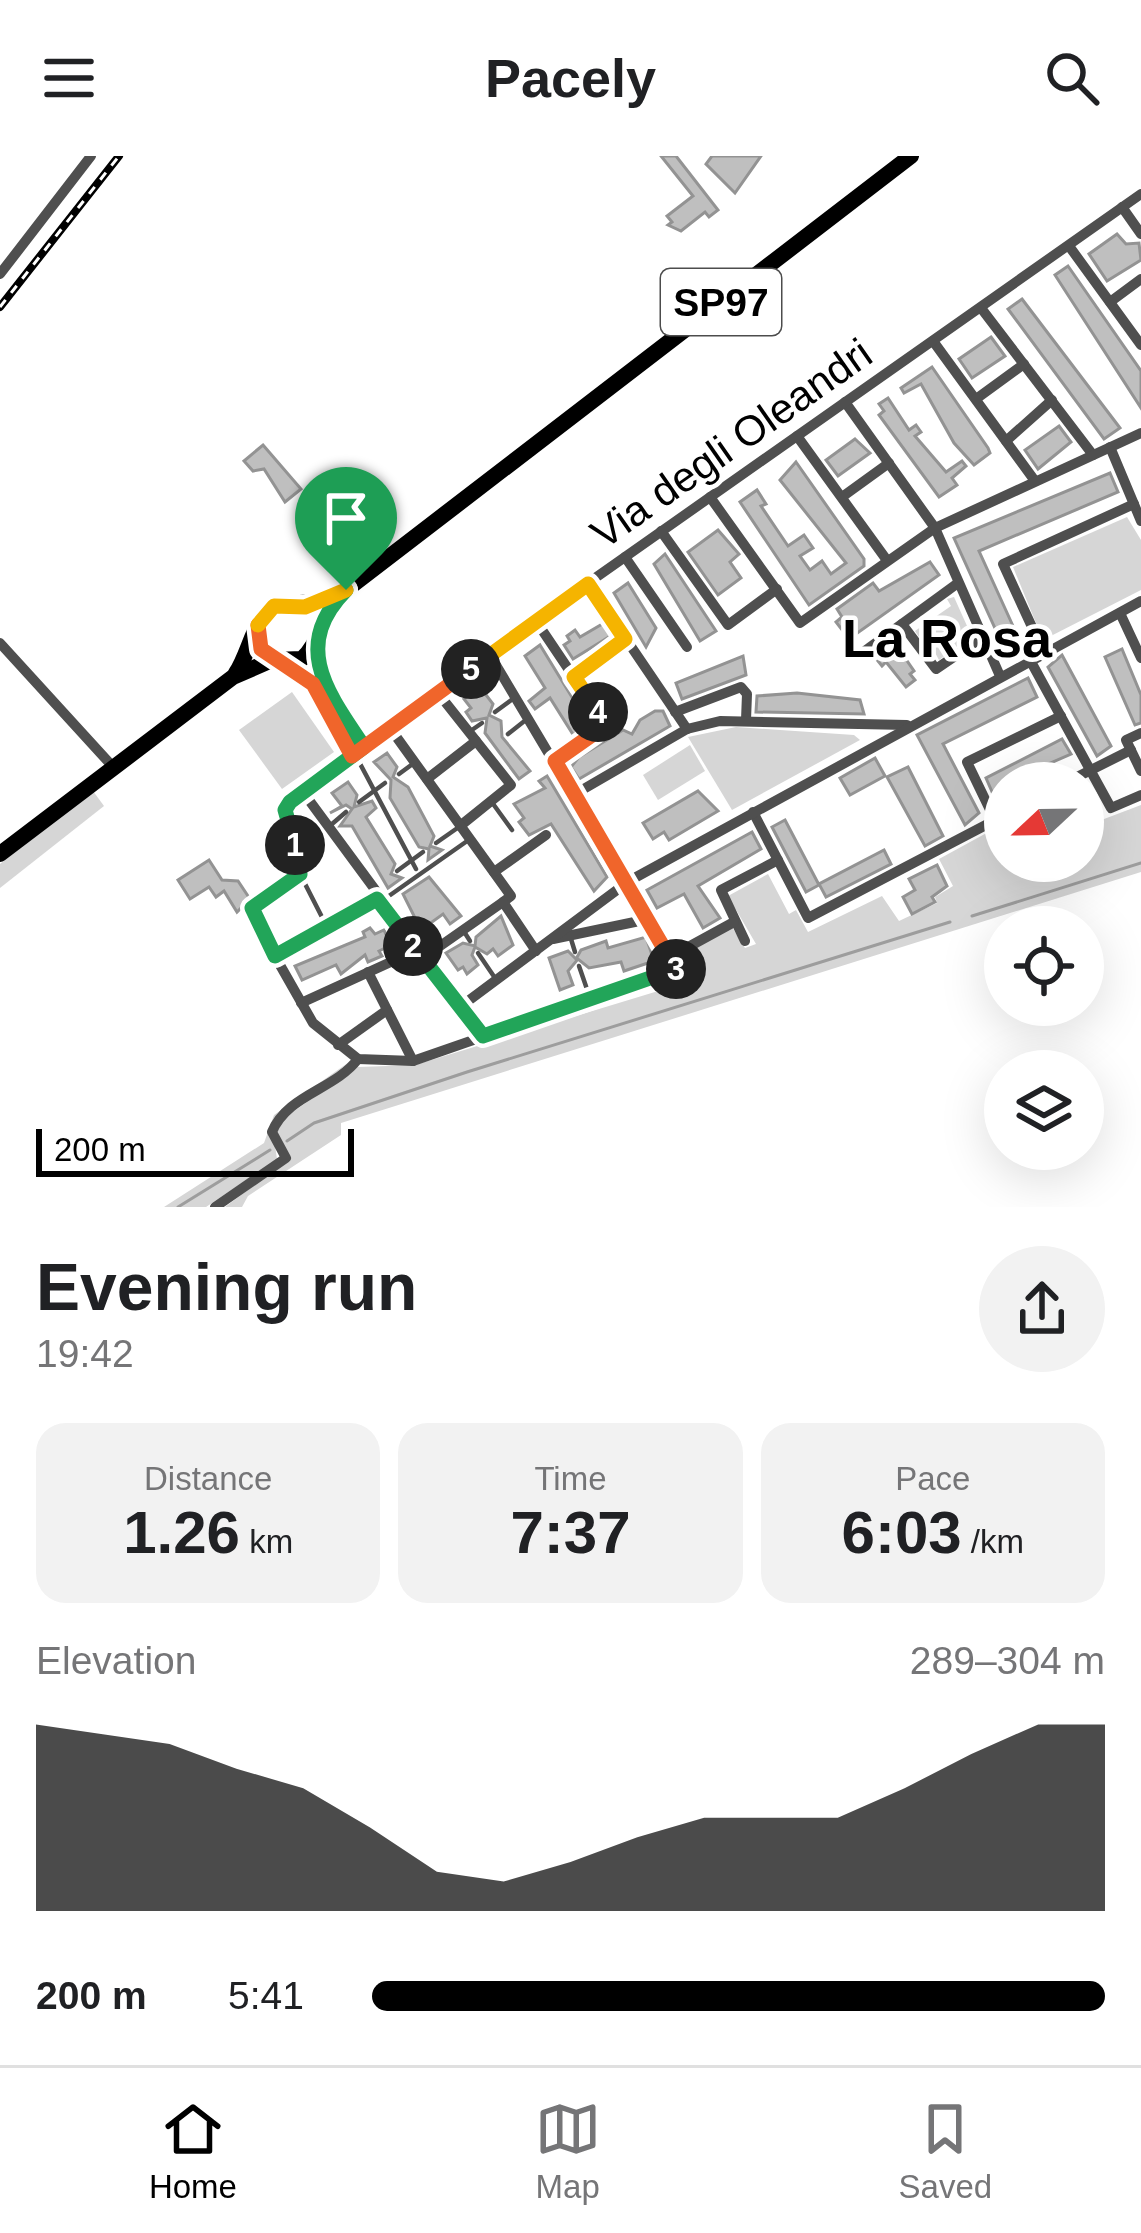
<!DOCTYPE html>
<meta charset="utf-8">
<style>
:root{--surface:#fff;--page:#f2f2f2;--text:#202124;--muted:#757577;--line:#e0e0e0;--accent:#000}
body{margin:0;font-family:Arial,sans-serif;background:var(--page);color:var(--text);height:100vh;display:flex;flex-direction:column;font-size:45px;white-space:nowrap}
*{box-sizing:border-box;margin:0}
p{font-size:39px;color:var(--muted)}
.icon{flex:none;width:66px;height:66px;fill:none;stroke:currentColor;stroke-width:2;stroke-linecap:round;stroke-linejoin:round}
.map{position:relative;height:1051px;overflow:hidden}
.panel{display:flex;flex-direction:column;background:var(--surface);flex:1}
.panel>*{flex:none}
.needle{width:78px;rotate:248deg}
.controls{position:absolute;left:984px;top:606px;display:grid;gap:24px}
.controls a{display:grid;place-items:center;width:120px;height:120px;border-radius:50%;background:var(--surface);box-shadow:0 12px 48px #0002;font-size:60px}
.scale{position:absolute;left:36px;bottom:30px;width:318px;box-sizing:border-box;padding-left:12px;border:6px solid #000;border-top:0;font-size:33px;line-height:42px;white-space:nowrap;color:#000;-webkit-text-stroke:9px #fff;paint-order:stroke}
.pin{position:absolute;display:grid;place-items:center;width:102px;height:102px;color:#fff;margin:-123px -51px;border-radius:50% 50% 50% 0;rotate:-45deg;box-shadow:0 0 12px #0007}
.pin .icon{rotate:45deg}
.km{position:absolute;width:60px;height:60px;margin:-30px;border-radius:50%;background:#222;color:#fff;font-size:33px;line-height:60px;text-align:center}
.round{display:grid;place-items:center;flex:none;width:126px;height:126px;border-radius:63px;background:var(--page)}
.summary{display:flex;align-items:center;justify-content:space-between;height:204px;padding:0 36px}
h1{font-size:66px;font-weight:700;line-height:90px}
.metrics{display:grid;grid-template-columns:repeat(3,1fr);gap:18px;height:204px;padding:12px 36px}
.metrics div{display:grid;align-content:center;border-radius:30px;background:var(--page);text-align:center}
.metrics b{font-size:60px;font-weight:700}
.metrics small{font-size:33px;font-weight:400}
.metrics p{font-size:33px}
.chart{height:336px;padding:24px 36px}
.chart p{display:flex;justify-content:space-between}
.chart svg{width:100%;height:216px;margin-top:12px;fill:var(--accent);opacity:.7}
ul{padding:0 36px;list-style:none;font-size:39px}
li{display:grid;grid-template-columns:192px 144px 1fr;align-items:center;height:90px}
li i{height:30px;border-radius:15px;background:var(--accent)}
header{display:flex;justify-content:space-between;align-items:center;height:156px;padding:0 36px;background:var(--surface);font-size:54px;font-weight:700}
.tabs{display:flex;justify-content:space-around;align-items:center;height:168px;border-top:3px solid var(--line);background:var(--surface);font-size:33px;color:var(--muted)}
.tabs a{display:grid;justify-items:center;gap:6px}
.tabs .selected{color:var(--accent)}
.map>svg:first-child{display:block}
</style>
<header><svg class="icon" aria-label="menu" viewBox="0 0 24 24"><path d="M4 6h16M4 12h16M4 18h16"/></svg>Pacely<svg class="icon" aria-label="search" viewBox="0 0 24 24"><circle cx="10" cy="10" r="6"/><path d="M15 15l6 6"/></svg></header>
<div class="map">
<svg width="1141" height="1051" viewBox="0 0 1141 1051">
<rect width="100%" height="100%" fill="#fff"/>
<g fill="#d6d6d6">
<polygon points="1127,361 1141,384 1141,434 1043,484 1013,411"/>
<polygon points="954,441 972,481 939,504 925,478 919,481 915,475 951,450 947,443"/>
<polygon points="292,536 334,596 282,633 239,574"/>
<polygon points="736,571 854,579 860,584 732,654 688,581"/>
<polygon points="690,589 705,615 658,644 643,619"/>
<polygon points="93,635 104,650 0,732 0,708"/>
<polygon points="1141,649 1141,716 341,967 341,979 248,1040 242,1051 225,1051 290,1003 276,979 284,962 358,911 415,909 691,825 679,801 732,771 745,792 756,788 728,740 768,718 789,758 796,754 808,776 882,740 899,765 937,747 935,741 953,730 939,703 1003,668 1005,705 1083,705 1083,671"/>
<polygon points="349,906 272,969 277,1003 206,1051 164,1051 264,987 274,959"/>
</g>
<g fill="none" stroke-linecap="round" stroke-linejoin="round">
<g stroke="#9d9d9d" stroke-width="3">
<polyline points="972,760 1141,707"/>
<polyline points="287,985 314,967 467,916 950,766"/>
<polyline points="178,1051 270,994"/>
</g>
</g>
<g fill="#bfbfbf" stroke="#939393" stroke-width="3">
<polygon points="661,0 676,0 718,54 709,61 705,56 681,75 668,69 672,66 667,60 693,40"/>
<polygon points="712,0 761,0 735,37 706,8"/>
<polygon points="1117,78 1126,88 1139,87 1141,104 1107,125 1089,98"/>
<polygon points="1068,110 1141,215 1141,252 1055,119"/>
<polygon points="1022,143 1120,272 1104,283 1008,153"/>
<polygon points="991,181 1005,200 972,222 959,203"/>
<polygon points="932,211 988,292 990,297 974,309 954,287 921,228 904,237 901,232"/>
<polygon points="888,242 909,274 916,269 921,276 915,280 946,316 962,305 966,310 952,322 957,329 939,341 879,259 884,255 879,248"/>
<polygon points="1059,270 1071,286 1038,313 1025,294"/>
<polygon points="855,283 870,297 838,320 826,304"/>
<polygon points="263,289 301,333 285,346 264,313 253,315 244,305"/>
<polygon points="796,306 864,403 864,410 809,449 740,346 757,334 766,348 761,350 788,390 804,379 813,392 800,400 810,414 822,405 831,418 846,407 780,324"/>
<polygon points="1110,317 1118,336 979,395 1013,470 1013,475 999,481 954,382"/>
<polygon points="718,374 739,398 730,406 741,422 718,439 688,396"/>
<polygon points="665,398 716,475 700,485 654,408"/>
<polygon points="930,406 939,419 856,478 853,474 846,479 836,466 842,461 837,453 873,427 879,435"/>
<polygon points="628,427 656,472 646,491 614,437"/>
<polygon points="604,467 612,479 573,503 564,489 570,485 567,480 575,474 580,481"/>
<polygon points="894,486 914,515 910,518 915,524 906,531 886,506 882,510 874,500"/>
<polygon points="540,489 589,569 574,580 550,542 535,553 529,545 545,532 525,500"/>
<polygon points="1122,493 1141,539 1141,567 1135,569 1105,501"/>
<polygon points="1062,499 1111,590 1097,600 1048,511"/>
<polygon points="743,500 746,519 682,543 676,527"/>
<polygon points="1028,522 1037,541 943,588 979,657 965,669 917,579"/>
<polygon points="480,531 493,548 489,559 501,565 502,581 530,615 519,623 485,577 487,562 472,565 466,556 471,552 464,543"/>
<polygon points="797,537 860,544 864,558 756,556 757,540"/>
<polygon points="655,555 663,555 670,570 579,623 571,611 579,601 623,574 632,578 640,564"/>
<polygon points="1062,583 1071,598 1005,627 993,638 986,622"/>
<polygon points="387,597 397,611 393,621 408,631 434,680 430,690 442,694 428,704 429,693 419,691 390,642 391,624 374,606"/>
<polygon points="875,602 885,620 850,639 840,622"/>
<polygon points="908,611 943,680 925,690 887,621"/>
<polygon points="547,620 607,721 594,735 551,668 529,679 519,666 524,662 514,648 545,632 539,625"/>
<polygon points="348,626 357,639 354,651 372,645 376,652 366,661 395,708 391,718 402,722 388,732 352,670 340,670 352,653 346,649 330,657 342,650 332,637"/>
<polygon points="698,635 718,655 669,684 664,676 653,683 643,667"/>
<polygon points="785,664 819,729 806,736 772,671"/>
<polygon points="752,676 761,693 698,730 720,762 703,772 684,738 657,752 647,734"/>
<polygon points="884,694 891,708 826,741 819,728"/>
<polygon points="209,704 222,724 238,725 250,743 237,756 224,735 216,741 209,731 190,743 178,724"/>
<polygon points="937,709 947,730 932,741 935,746 912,758 903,741 915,734 909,723"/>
<polygon points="429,721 461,760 450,768 443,758 421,774 403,738"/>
<polygon points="501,760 513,789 498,800 493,793 487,798 475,791 472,799 478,809 467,818 463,811 458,814 446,797 463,787 475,790 476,781"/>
<polygon points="370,772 375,778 384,774 391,789 379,795 382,800 368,806 365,799 341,818 336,809 302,824 295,810 365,781 363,776"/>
<polygon points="646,781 654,805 624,815 621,806 589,812 578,803 568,815 573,829 560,834 549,802 568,795 576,803 581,794 606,785 608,792"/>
</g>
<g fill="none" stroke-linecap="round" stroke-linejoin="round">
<g stroke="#4f4f4f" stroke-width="4.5">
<polyline points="307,351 363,414"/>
<polyline points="495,556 514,542"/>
<polyline points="469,576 482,567"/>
<polyline points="508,578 527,563"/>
<polyline points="357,602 416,713"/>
<polyline points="399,618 414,607"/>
<polyline points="491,645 512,674"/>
<polyline points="359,646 385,627"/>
<polyline points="332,668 346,656"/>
<polyline points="436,687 456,673"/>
<polyline points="397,715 423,696"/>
<polyline points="300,718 325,767"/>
<polyline points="386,742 470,683"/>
<polyline points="463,774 470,785"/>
<polyline points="571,783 575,796"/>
<polyline points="478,797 495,822"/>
<polyline points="579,810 589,839"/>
</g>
<g stroke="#4f4f4f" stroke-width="10">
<polyline points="1122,51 1141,78"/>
<polyline points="1069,90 1141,189"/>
<polyline points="0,118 91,0"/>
<polyline points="1110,146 1141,123"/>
<polyline points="981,152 1093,299"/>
<polyline points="933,185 1035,325"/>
<polyline points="976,243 1024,208"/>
<polyline points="845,246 935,372 1000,520"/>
<polyline points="797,280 886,403"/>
<polyline points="1006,285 1052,244"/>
<polyline points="1110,291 1141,365"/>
<polyline points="710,341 800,467 935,372 1141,277"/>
<polyline points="842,341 889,307"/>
<polyline points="661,375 728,469 777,433"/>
<polyline points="625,401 687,491"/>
<polyline points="588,427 687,573"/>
<polyline points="1120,457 1141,502"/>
<polyline points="536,465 606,569 555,605"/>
<polyline points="902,468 936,513 983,481"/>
<polyline points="0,487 114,612"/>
<polyline points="316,487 320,515 365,591"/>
<polyline points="862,497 958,427"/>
<polyline points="1044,497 1003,408 1134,348"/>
<path d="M490,499L677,813L413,905L358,903L313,867L251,758L261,744L300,718L285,654L303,636C398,566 493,497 588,427L1141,38"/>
<polyline points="1030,504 1111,652 1141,639"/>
<polyline points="286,508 313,528 352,600"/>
<polyline points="574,521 625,483"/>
<polyline points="438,537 511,629 460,670"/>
<polyline points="675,556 741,531 747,538 746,564"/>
<polyline points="390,572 511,740 503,746 536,795"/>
<polyline points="1141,577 1126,584 1141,615"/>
<polyline points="427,623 476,585"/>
<polyline points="1065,627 1131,594"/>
<polyline points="303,636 483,880"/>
<polyline points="575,638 687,573 720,565 907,569"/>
<polyline points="753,656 808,762 1005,659"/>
<polyline points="995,664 967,606 1061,560"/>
<polyline points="494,716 546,679"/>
<polyline points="553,783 649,763"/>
<polyline points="745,785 721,734 778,704"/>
<polyline points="275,800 377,743"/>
<polyline points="670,801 734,766"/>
<polyline points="423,802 503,746"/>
<polyline points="368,816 413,905"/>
<polyline points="301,847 417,794"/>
<polyline points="460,851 629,725 1141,445"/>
<polyline points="338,889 387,854"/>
<path d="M215,1051L286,1002L272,976C287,939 334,934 358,903"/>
</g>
<g stroke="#000" stroke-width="16">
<path d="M257,478L272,504L302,503C321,486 321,459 346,434L911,0"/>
<path d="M236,517C249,499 255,457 276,450C295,443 309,452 334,440"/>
<polyline points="0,698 233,521 272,504"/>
</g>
<defs>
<polyline id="rail" points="0,151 119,0"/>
</defs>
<use href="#rail" stroke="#000" stroke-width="8"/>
<use href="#rail" stroke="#fff" stroke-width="3" stroke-dasharray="9" stroke-linecap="butt"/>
</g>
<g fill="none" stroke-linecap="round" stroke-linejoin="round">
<defs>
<path id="split-1" d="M295,689L285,654L290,646L364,591C327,536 291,490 346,434"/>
<polyline id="split-2" points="295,689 300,718 252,752 275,800 377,743 413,790"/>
<polyline id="split-3" points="413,790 483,880 676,813"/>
<polyline id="split-4" points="598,556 606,569 555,605 676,813"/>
<polyline id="split-5" points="471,513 588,428 625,483 574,521 598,556"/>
<polyline id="split-6" points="258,469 261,493 313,528 352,600 471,513"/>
<polyline id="split-7" points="258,469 274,450 305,451 346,434"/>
</defs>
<use href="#split-1" stroke="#fff" stroke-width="24"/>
<use href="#split-2" stroke="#fff" stroke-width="24"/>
<use href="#split-3" stroke="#fff" stroke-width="24"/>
<use href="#split-4" stroke="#fff" stroke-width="24"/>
<use href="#split-5" stroke="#fff" stroke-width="24"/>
<use href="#split-6" stroke="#fff" stroke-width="24"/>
<use href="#split-7" stroke="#fff" stroke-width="24"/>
<use href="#split-1" stroke="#22a559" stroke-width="15"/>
<use href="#split-2" stroke="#22a559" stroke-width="15"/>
<use href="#split-3" stroke="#22a559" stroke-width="15"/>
<use href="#split-4" stroke="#f0652b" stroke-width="15"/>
<use href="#split-5" stroke="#f5b400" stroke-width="15"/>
<use href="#split-6" stroke="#f0652b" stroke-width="15"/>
<use href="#split-7" stroke="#f5b400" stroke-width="15"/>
</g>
<g text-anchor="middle" stroke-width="9" stroke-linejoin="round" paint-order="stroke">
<rect fill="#fff" stroke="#4c4c4c" stroke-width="3" x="661" y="113" width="120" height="66" rx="9"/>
<g font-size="39" font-weight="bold" fill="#000">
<text x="721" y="160">SP97</text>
</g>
<g font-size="42" fill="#000" stroke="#fff">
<text transform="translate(731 287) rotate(-35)" y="15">Via degli Oleandri</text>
</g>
<g font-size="54" font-weight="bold" fill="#000" stroke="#fff">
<text x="947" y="501">La Rosa</text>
</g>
</g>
</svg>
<div class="controls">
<a><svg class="needle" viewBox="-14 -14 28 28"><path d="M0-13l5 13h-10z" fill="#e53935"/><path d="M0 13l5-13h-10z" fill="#757577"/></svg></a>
<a><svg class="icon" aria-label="locate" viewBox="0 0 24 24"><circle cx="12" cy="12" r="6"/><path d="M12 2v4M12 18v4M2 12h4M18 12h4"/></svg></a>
<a><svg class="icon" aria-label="layers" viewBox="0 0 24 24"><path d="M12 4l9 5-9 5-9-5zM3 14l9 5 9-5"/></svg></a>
</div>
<div class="scale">200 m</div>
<div class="pin" style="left:346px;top:434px;background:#1e9e55"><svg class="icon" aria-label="arrive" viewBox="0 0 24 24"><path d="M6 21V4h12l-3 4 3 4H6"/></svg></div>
<b class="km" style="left:295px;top:689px">1</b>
<b class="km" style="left:413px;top:790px">2</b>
<b class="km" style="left:676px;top:813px">3</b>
<b class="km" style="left:598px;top:556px">4</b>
<b class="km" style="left:471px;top:513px">5</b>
</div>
<section class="panel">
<div class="summary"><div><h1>Evening run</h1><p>19:42</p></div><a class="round"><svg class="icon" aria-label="share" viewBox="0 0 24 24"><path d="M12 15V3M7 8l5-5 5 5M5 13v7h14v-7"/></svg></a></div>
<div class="metrics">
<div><p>Distance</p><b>1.26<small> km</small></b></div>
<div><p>Time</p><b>7:37</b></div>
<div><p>Pace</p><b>6:03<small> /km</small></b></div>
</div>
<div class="chart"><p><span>Elevation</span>289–304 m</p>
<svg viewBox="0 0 160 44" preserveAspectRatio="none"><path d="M0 44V6L10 8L20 10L30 15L40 19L50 27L60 36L70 38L80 34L90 29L100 25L110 25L120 25L130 19L140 12L150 6L160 6V44z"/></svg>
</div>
<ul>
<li><b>200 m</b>5:41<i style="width:100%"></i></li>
</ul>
</section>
<nav class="tabs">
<a class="selected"><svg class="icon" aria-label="home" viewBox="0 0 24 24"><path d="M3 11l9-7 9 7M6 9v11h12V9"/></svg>Home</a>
<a><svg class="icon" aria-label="map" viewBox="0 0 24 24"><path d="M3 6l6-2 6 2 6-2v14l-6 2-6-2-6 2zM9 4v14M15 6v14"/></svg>Map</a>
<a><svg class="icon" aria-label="saved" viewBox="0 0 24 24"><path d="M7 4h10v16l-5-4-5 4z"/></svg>Saved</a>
</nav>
